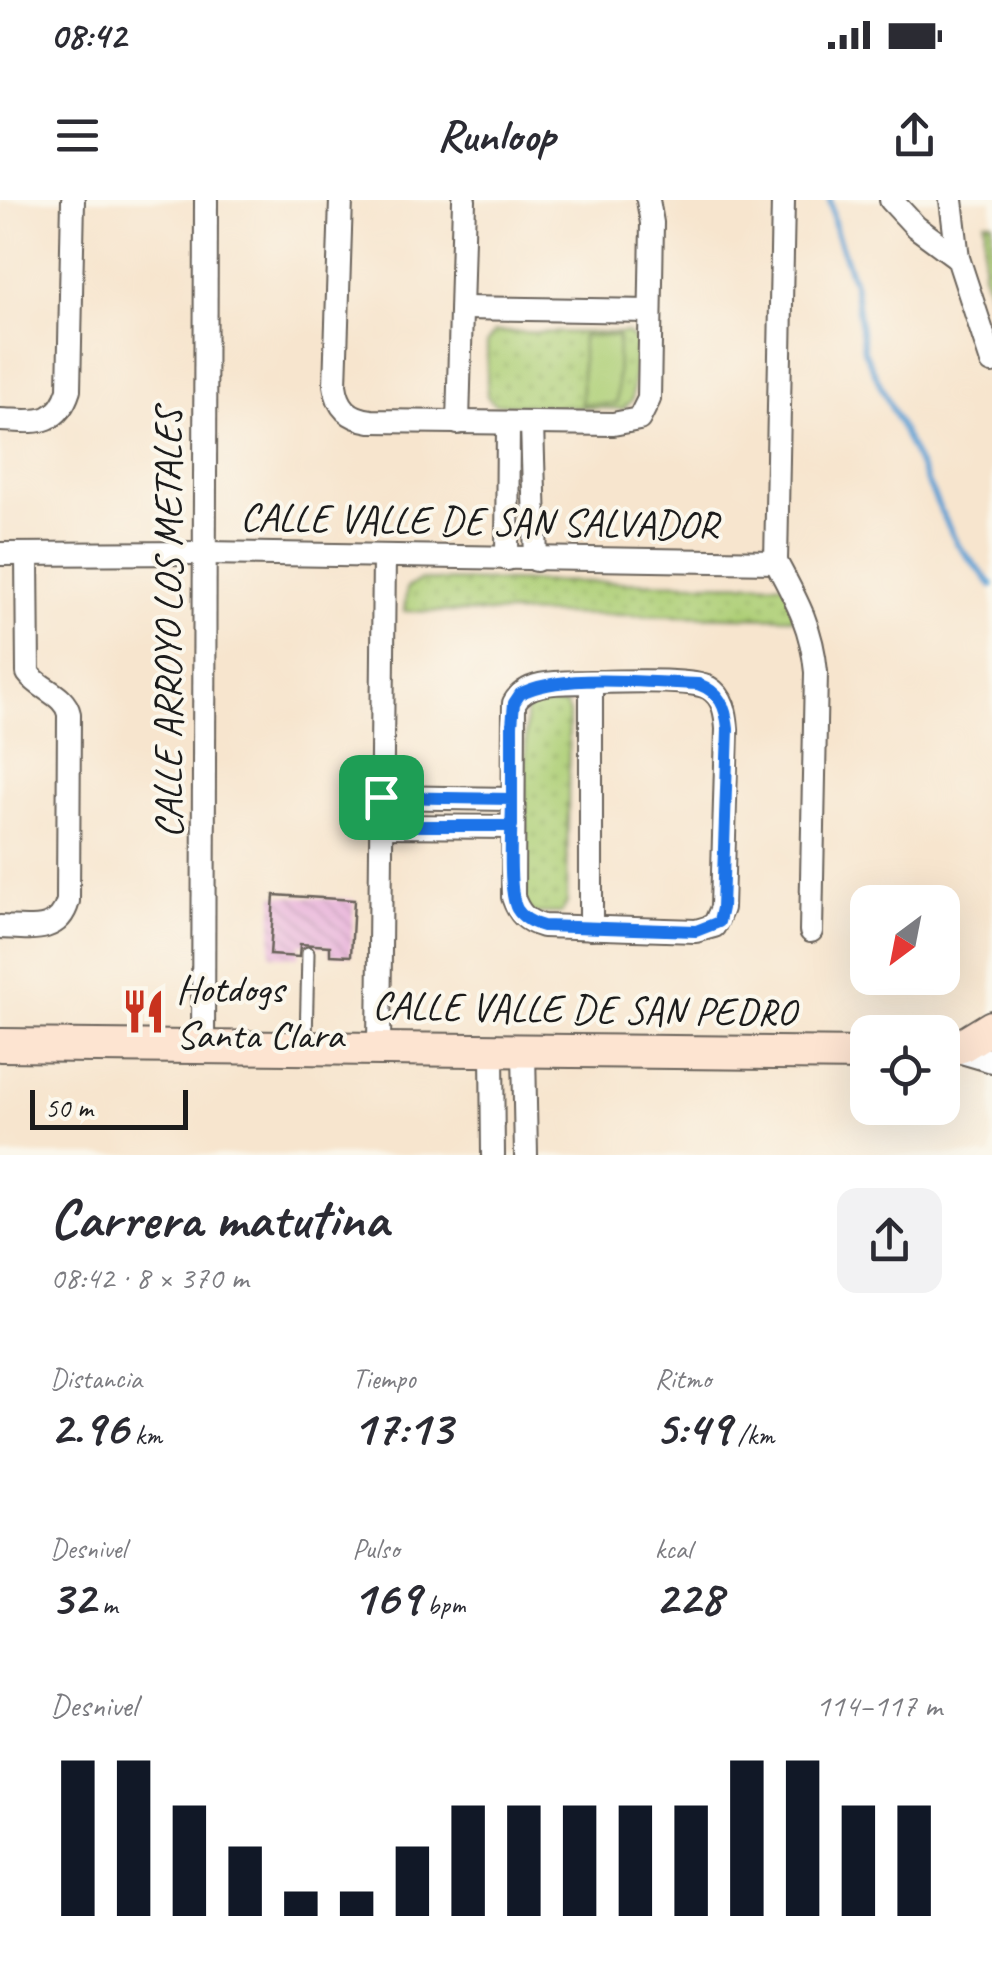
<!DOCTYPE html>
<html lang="es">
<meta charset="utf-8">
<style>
:root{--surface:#fff;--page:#f2f2f3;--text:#2b2b33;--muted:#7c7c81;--accent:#111827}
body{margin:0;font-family:Caveat,sans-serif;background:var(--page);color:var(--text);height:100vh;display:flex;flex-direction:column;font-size:38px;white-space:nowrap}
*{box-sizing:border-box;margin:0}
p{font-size:32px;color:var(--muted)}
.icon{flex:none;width:55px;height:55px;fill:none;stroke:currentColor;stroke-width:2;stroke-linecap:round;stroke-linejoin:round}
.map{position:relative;height:955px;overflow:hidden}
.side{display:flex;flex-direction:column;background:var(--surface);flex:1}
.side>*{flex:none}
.needle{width:65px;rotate:212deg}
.fabs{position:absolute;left:850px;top:685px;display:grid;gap:20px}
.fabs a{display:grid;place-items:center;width:110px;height:110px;border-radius:20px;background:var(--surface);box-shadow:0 10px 40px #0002;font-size:50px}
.scale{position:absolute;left:30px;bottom:25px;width:158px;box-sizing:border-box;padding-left:10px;border:5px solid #1c1c1c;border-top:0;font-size:28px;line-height:35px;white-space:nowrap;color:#1c1c1c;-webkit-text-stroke:8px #fbf7ec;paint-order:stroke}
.pin{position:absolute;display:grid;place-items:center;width:85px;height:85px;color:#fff;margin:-42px;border-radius:20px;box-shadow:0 5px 15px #0006}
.round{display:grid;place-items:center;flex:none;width:105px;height:105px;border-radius:20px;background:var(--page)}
.head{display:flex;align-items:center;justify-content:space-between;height:170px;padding:0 50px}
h1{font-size:55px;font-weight:700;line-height:75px}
.metrics{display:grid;grid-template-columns:repeat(3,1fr);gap:15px;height:170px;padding:10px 50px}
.metrics div{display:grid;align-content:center}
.metrics b{font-size:50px;font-weight:700}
.metrics small{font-size:28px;font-weight:400}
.metrics p{font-size:28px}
.chart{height:280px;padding:20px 50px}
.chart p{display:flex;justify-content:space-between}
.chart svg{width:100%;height:180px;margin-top:10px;stroke:var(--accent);stroke-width:6}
.status{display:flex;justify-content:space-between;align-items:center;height:70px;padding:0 50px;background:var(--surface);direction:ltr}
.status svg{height:28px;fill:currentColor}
header{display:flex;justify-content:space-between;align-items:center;height:130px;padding:0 50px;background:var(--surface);font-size:45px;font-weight:700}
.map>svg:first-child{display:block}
</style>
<div class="status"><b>08:42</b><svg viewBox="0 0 49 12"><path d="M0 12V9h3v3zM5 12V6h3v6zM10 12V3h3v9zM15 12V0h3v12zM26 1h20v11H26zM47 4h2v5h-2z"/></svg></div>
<header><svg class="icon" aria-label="menu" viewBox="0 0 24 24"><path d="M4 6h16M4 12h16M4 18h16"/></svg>Runloop<svg class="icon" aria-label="share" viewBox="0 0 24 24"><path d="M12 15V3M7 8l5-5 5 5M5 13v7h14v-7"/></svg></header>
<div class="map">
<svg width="992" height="955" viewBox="0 0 992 955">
<defs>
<pattern id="green-dots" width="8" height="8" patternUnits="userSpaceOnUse" patternTransform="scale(2.5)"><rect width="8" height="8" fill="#aecf77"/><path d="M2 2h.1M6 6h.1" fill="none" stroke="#95b166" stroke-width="1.8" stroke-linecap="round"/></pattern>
<pattern id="building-back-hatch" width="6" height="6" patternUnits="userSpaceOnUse" patternTransform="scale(2.5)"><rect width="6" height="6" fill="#e7aed9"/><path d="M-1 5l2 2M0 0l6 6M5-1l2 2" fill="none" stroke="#c695ba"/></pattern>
</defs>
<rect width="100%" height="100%" fill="#fbf7ec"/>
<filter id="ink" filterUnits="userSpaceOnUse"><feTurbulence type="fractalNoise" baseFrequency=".01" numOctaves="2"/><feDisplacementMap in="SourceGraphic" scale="20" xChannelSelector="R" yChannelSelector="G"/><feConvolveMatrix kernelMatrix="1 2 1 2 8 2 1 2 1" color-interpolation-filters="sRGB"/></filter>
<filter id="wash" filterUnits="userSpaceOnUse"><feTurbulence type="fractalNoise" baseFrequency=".0048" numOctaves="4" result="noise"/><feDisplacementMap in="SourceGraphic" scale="40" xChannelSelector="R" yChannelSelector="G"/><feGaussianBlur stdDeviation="2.25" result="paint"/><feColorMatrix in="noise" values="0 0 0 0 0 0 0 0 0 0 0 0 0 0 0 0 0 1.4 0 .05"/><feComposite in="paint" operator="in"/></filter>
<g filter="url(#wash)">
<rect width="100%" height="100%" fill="#f7e5ce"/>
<g fill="url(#green-dots)" stroke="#65764a" stroke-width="2.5">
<polygon points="985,22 992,22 992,100 983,72"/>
<polygon points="494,132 627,133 637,142 632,200 624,209 494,204 487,196 487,143"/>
<polygon points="420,380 801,384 794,418 404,411 407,388"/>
<polygon points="566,504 569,514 567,703 561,713 533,713 525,704 526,513 529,505"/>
</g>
<polygon fill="#aecf77" stroke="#65764a" stroke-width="2.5" points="582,136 618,136 617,204 582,204"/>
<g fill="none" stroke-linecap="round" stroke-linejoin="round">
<polyline stroke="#61a0d3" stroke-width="6" points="830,0 836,32 854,83 864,151 957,344 992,385"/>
</g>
<g id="blocks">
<polygon fill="url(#building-back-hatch)" points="274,695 354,700 351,756 330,755 330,746 300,744 299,757 270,755"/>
</g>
</g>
<g filter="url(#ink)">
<use href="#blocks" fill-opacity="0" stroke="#69625a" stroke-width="2.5"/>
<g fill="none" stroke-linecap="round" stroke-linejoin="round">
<defs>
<polyline id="lane" points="306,843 308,753"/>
<g id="street">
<path d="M341,0L335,185C338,208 349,218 371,221L613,224L639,219L649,199L652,23L648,0"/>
<path d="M783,0L776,362C797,401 812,428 816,472L811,731"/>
<polyline points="891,0 916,27 958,58"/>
<polyline points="951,0 958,58 992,162"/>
<polyline points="464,108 650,111"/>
<path d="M0,220C34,221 57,228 69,190L73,0"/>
<polyline points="458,223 464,0"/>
<polyline points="532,224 536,360"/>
<polyline points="0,354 205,353 776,362"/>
<polyline points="507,359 508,223"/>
<path d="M591,482C615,482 690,478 709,488C724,497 726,514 727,529L722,708L714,726L696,731L543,726C526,721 519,714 513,697L514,503C528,478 565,483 591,482Z"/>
<polyline points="591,482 591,728"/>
<polyline points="381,597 512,599"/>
<polyline points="381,626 512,627"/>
<path d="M0,727C29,728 59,735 68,701L69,514C65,494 40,490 28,473L27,354"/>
<polyline points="203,847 206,0"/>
<polyline points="379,847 384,356"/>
<polyline points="951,849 992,861"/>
<polyline points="492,851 493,955"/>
<polyline points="524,851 526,955"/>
</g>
<g id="secondary">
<polyline points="0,845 868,854"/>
<polyline points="942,852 961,846 992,827"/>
</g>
</defs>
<use href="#lane" stroke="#69625a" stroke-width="15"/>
<use href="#street" stroke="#69625a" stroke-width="26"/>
<use href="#secondary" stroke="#69625a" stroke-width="36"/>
<use href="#lane" stroke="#fff" stroke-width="11"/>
<use href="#street" stroke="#fff" stroke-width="22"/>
<use href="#secondary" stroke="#fde4d1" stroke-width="32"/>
</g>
</g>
<g fill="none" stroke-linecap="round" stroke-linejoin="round" filter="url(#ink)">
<defs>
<path id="route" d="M381,597L512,599C512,623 507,690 517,709C523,719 533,723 543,726L696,731L719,722L722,708L728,529C726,507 720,492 698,484C652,483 559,472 520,494L514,503L512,525V626H381V597"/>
</defs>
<use href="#route" stroke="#fff" stroke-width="20"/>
<use href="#route" stroke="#1a73e8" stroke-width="12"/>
</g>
<defs>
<symbol id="restaurant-bare" viewBox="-9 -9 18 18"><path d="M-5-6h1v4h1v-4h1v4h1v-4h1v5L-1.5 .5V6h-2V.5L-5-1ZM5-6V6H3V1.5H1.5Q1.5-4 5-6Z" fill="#c8321e" stroke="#fbf7ec" stroke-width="2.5" paint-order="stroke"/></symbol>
</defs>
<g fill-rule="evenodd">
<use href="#restaurant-bare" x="112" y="780" width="63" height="63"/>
</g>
<g text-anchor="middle" stroke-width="8" stroke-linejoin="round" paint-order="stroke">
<g font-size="40" fill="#1c1c1c" stroke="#fbf7ec">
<text transform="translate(479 320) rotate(1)" y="14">CALLE VALLE DE SAN SALVADOR</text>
<text transform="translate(167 423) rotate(-90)" y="14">CALLE ARROYO LOS METALES</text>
<text transform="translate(584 808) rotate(1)" y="14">CALLE VALLE DE SAN PEDRO</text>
</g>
<g font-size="40" fill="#1c1c1c" stroke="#fbf7ec" text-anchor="start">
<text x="176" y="802">Hotdogs<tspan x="176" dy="46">Santa Clara</tspan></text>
</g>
</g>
</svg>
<div class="fabs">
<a><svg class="needle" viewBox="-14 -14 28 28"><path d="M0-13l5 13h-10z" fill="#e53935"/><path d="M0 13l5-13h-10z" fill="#7c7c81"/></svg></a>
<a><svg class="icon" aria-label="locate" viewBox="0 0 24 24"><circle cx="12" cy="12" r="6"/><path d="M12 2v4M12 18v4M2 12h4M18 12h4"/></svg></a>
</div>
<div class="scale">50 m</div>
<div class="pin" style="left:381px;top:597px;background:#1e9e55"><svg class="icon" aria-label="arrive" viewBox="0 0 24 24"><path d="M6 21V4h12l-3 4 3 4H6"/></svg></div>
</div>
<section class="side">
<div class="head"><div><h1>Carrera matutina</h1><p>08:42 · 8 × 370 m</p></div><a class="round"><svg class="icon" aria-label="share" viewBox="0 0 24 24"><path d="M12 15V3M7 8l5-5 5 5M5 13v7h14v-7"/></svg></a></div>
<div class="metrics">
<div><p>Distancia</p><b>2.96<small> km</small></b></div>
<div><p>Tiempo</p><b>17:13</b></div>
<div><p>Ritmo</p><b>5:49<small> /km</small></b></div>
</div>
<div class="metrics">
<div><p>Desnivel</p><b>32<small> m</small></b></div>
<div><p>Pulso</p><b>169<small> bpm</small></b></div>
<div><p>kcal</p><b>228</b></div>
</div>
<div class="chart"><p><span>Desnivel</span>114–117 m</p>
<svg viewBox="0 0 160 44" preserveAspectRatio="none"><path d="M5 44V6M15 44V6M25 44V17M35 44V27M45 44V38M55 44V38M65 44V27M75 44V17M85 44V17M95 44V17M105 44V17M115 44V17M125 44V6M135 44V6M145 44V17M155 44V17"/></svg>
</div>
</section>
